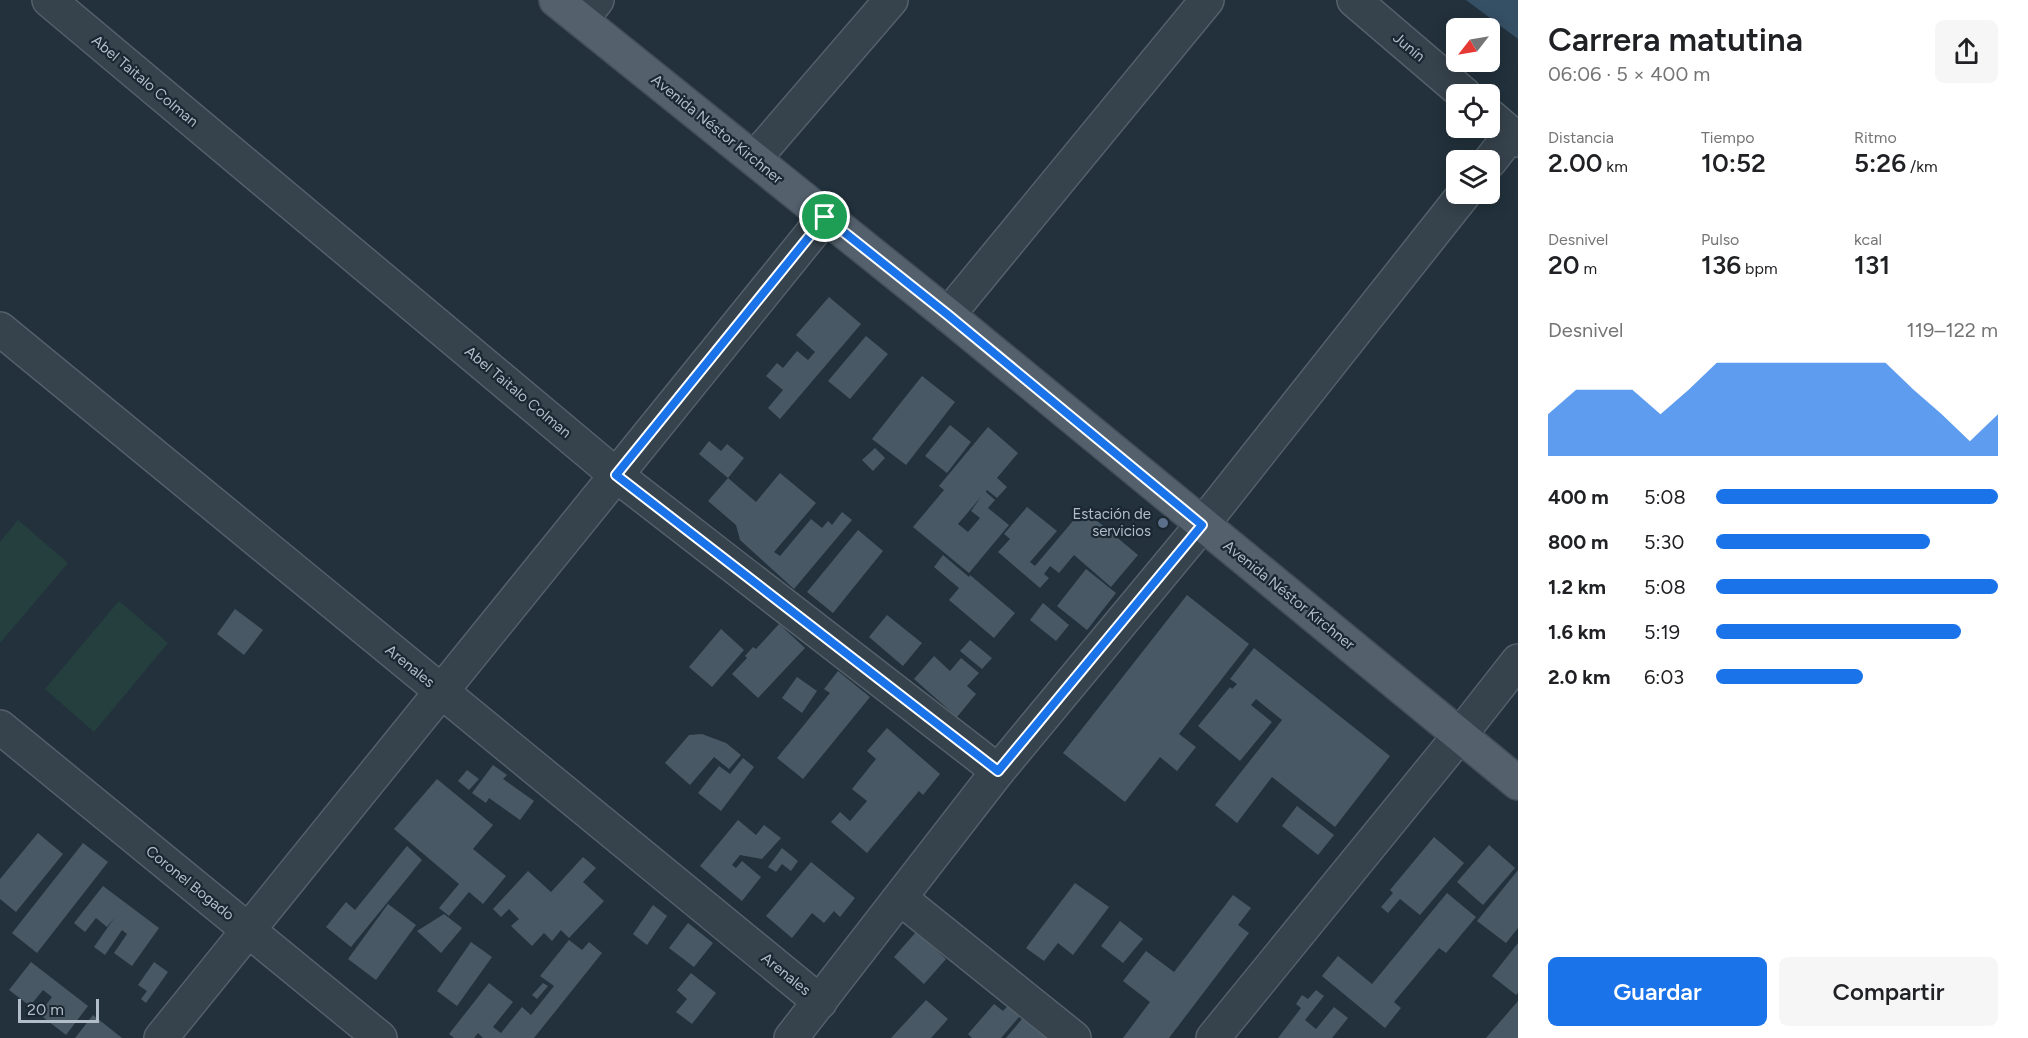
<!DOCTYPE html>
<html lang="es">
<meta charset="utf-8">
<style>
:root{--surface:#fff;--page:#f6f6f6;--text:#202124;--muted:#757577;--accent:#1a73e8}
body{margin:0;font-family:Figtree,sans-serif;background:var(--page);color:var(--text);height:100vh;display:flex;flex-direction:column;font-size:22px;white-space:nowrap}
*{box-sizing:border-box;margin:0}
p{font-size:20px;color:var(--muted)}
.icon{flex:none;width:33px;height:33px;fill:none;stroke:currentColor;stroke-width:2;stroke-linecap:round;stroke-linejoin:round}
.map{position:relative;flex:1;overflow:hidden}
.panel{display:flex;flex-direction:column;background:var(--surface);width:510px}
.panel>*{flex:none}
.needle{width:39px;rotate:239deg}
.tools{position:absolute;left:1446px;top:18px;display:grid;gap:12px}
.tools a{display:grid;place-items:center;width:54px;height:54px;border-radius:9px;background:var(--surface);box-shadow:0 3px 15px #0003;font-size:30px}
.scale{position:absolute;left:18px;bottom:15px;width:81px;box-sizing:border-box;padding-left:6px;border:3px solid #b1bdc8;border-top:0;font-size:16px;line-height:21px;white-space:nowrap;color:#b1bdc8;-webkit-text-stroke:4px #1b2731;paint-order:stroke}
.pin{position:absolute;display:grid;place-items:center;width:51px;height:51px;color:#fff;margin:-26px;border:3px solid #fff;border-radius:50%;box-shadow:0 2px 6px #0007}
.round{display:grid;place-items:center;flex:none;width:63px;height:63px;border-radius:9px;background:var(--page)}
.summary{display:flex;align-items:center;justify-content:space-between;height:102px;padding:0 30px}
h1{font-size:33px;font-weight:600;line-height:45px}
.stats{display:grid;grid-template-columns:repeat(3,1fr);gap:9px;height:102px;padding:6px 30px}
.stats div{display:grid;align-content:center}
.stats b{font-size:26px;font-weight:600}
.stats small{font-size:16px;font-weight:400}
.stats p{font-size:16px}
.chart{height:168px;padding:12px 30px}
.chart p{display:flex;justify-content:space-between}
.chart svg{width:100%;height:108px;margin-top:6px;fill:var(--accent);opacity:.7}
.action{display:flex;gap:12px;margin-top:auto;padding:12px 30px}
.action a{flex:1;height:69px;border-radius:9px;background:var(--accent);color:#fff;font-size:24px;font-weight:600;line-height:69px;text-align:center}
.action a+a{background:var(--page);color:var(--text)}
ul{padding:0 30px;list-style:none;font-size:20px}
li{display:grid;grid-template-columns:96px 72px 1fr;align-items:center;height:45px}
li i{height:15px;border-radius:8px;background:var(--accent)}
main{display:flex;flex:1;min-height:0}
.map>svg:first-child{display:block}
</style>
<main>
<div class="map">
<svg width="1518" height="1038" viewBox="0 0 1518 1038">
<rect width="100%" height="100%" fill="#22313c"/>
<g fill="#253f3e">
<polygon points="18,520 68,563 0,643 0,542"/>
<polygon points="119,601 168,643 94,732 45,689"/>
</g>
<polygon fill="#354f64" points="1466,0 1518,0 1518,39"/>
<g fill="#485865" fill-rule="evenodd">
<polygon points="829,297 861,324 780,419 768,408 783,390 766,376 777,363 783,368 797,351 808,360 815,352 796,335"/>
<polygon points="866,336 888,354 850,399 828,381"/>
<polygon points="922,376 955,402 906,465 872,439"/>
<polygon points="950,425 971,442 947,473 925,456"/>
<path d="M988,427L1018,453L997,478L1007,487L997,498L987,490L986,492L995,500L988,508L1009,525L969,573L913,527L944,490L939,486ZM981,497L971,511L980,518L968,532L958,524Z"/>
<polygon points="709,441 721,451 727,444 744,458 728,478 756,502 780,473 816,503 774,552 780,556 811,519 822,528 828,521 832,525 842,512 852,520 794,589 740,540 736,525 708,501 728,478 699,454"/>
<polygon points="875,448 885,458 873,471 862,460"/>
<polygon points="1027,507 1057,531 1030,562 1035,566 1083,509 1138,555 1111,587 1074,555 1059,573 1050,566 1044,574 1049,578 1040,588 998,552 1010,539 1004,534"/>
<polygon points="858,530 883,551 833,613 807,592"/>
<polygon points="943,555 969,577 970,575 1015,613 994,638 949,600 959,588 934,567"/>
<polygon points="1086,569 1116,593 1087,630 1057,606"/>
<polygon points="1187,595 1249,644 1179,734 1196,747 1177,771 1160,757 1125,802 1063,753"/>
<polygon points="1043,603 1069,625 1056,641 1030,620"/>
<polygon points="235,609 263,630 244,655 217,634"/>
<polygon points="887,615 922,643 903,666 869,637"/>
<polygon points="779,624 805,648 758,698 732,674 747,658 745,656 753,647 756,649"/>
<polygon points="721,629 744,650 712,687 689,667"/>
<polygon points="970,640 992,658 982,669 960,651"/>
<polygon points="1254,648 1390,756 1335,827 1272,777 1237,823 1215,805 1282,720 1256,699 1251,705 1272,722 1240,761 1198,726 1230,687 1232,689 1237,684 1230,679"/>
<polygon points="934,656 950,671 961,658 979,673 967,686 976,694 957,717 914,679"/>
<polygon points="838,671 870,697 803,779 777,758 830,693 824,689"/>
<polygon points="797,677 817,691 802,713 782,698"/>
<polygon points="887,728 940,774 923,795 919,791 867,853 831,822 840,812 850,821 867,801 852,789 876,759 867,751"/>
<polygon points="702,734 726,743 741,755 729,769 714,757 690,785 665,763 689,735"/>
<polygon points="743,758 754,767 721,811 698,793 719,766 730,774"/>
<polygon points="493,765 507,775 503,779 534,801 520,820 489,798 486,803 472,793"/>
<polygon points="467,770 479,779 469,790 458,781"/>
<polygon points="437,779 493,825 473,849 506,876 483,904 469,892 449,916 439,908 459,884 394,829"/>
<polygon points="1297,806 1334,835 1318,855 1282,826"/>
<polygon points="738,820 756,835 764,825 781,838 762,859 740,855 732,865 736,868 742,861 761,877 742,901 700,866"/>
<polygon points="38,833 63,854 16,912 0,899 0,879"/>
<polygon points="1434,837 1464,863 1420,915 1400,899 1388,913 1381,907 1393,893 1390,890"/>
<polygon points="83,843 108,862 37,953 12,933"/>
<polygon points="1489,845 1515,868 1483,905 1457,882"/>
<polygon points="407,846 422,860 351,947 326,927 346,902 355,910"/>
<polygon points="782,848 798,861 791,871 782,864 776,872 768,867"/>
<polygon points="583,857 596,868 583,882 604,901 569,938 561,930 552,941 544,933 532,946 511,926 519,919 509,909 501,917 493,909 528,871 551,892"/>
<polygon points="811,862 855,898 840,917 834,911 824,923 812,913 792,938 766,916"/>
<polygon points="1518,870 1518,928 1506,943 1477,921"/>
<polygon points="1075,883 1109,907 1073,955 1058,943 1044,961 1026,948"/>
<polygon points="103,886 159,928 132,966 114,953 127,934 122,930 105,955 94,947 115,917 107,927 96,918 85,932 74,923"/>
<polygon points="1447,893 1476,917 1446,953 1439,948 1394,1002 1401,1008 1385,1028 1322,976 1338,956 1372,984"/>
<polygon points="1233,895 1251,908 1238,925 1249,933 1169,1038 1123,1038 1150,1002 1123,981 1146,951 1174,972"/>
<polygon points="388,904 416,925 376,980 348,959"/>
<polygon points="653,905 667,916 647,945 633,934"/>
<polygon points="444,914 462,928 441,953 417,931"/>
<polygon points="1120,921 1143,939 1123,963 1101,946"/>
<polygon points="688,923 713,943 694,967 669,948"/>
<polygon points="916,932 946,959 924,984 894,957"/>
<polygon points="569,940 582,950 589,942 602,953 534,1038 483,1038 478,1033 474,1038 454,1038 449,1034 489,983 513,1002 493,1027 501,1033 522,1007 531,1015 554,986 540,976"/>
<polygon points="471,942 492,957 457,1006 437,991"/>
<polygon points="1518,943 1518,993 1516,995 1492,976"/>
<polygon points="31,962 88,1006 66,1035 39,1014 52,997 43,990 30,1006 9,990"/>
<polygon points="154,962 168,972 146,1003 141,999 147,991 138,985"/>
<polygon points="691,973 716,993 692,1024 676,1012 687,999 677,990"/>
<polygon points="543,983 548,986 537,999 532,995"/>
<polygon points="1316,990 1324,996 1305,1020 1316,1029 1334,1007 1348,1018 1332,1038 1278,1038 1301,1008 1296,1004 1302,995 1308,999"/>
<polygon points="1014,999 1026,1009 1001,1038 972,1038 968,1034 994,1004 1003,1011"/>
<polygon points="926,1000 948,1019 931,1038 891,1038"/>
<polygon points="1518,1001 1518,1038 1486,1038"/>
<polygon points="1027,1013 1057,1038 1006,1038"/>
<polygon points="93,1015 122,1038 75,1038"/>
</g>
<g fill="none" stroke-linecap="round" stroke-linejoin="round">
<defs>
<g id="minor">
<polyline points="49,0 616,475 998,771"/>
<polyline points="1354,0 1464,94"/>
<polyline points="581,20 597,0"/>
<polyline points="1490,116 1518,140"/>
<polyline points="755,158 891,0"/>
<polyline points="1490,161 1511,134"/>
<polyline points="948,315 1207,0"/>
<polyline points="0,329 820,1002"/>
<polyline points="0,727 380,1038"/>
<polyline points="900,898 1074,1038"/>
<polyline points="161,1038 825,217"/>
<polyline points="791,1038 998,771 1202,525 1464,194"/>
<polyline points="1213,1038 1460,735 1518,661"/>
</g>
<polyline id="major" points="556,0 948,315 1518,783"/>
</defs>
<use href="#minor" stroke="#54606a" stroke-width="36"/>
<use href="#major" stroke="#424e58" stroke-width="36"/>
<use href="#minor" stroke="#36424c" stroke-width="33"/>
<use href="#major" stroke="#54616d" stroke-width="33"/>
</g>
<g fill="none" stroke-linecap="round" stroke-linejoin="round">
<defs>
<polygon id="route" points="825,217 948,315 1202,525 998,771 616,475"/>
</defs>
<use href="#route" stroke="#fff" stroke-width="12"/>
<use href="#route" stroke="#1a73e8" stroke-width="8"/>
</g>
<circle fill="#5c6f8a" stroke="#1b2731" stroke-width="2" cx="1163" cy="523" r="6"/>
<g text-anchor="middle" stroke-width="4.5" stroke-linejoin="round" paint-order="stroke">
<g font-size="15" fill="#b1bdc8" stroke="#1b2731">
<text transform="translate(1409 47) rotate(40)" y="5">Junín</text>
<text transform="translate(145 81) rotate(40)" y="5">Abel Taitalo Colman</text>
<text transform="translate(717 129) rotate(39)" y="5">Avenida Néstor Kirchner</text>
<text transform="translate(518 392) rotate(40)" y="5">Abel Taitalo Colman</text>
<text transform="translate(1289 595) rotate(39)" y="5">Avenida Néstor Kirchner</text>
<text transform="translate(410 666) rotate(39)" y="5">Arenales</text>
<text transform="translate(190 883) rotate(39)" y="5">Coronel Bogado</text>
<text transform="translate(786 974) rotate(39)" y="5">Arenales</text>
</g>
<g font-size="15" fill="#b1bdc8" stroke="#1b2731" text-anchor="end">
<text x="1151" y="519">Estación de<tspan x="1151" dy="17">servicios</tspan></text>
</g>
</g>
</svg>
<div class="tools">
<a><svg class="needle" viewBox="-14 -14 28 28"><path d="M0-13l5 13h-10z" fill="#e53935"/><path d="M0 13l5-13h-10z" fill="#757577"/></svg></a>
<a><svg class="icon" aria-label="locate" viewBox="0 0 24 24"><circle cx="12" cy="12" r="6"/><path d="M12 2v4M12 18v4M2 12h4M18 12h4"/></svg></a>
<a><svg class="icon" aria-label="layers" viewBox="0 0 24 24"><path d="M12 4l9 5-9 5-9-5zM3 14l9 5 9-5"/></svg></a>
</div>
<div class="scale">20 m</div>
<div class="pin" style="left:825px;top:217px;background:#1e9e55"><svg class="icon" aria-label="arrive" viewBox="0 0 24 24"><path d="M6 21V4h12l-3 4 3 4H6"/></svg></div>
</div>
<section class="panel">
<div class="summary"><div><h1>Carrera matutina</h1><p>06:06 · 5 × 400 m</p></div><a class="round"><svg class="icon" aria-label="share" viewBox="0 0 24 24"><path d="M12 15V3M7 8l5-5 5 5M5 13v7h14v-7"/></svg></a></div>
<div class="stats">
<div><p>Distancia</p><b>2.00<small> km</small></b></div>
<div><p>Tiempo</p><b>10:52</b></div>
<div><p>Ritmo</p><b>5:26<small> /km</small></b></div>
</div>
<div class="stats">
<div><p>Desnivel</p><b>20<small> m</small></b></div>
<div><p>Pulso</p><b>136<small> bpm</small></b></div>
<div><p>kcal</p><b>131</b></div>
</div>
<div class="chart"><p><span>Desnivel</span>119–122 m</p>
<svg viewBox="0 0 160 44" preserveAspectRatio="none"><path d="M0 44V27L10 17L20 17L30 17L40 27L50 17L60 6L70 6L80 6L90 6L100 6L110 6L120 6L130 17L140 27L150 38L160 27V44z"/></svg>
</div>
<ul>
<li><b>400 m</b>5:08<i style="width:100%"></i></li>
<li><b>800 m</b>5:30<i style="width:76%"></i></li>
<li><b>1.2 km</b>5:08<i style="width:100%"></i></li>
<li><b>1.6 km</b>5:19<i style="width:87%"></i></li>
<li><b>2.0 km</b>6:03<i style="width:52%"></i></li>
</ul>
<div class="action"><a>Guardar</a><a>Compartir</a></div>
</section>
</main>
